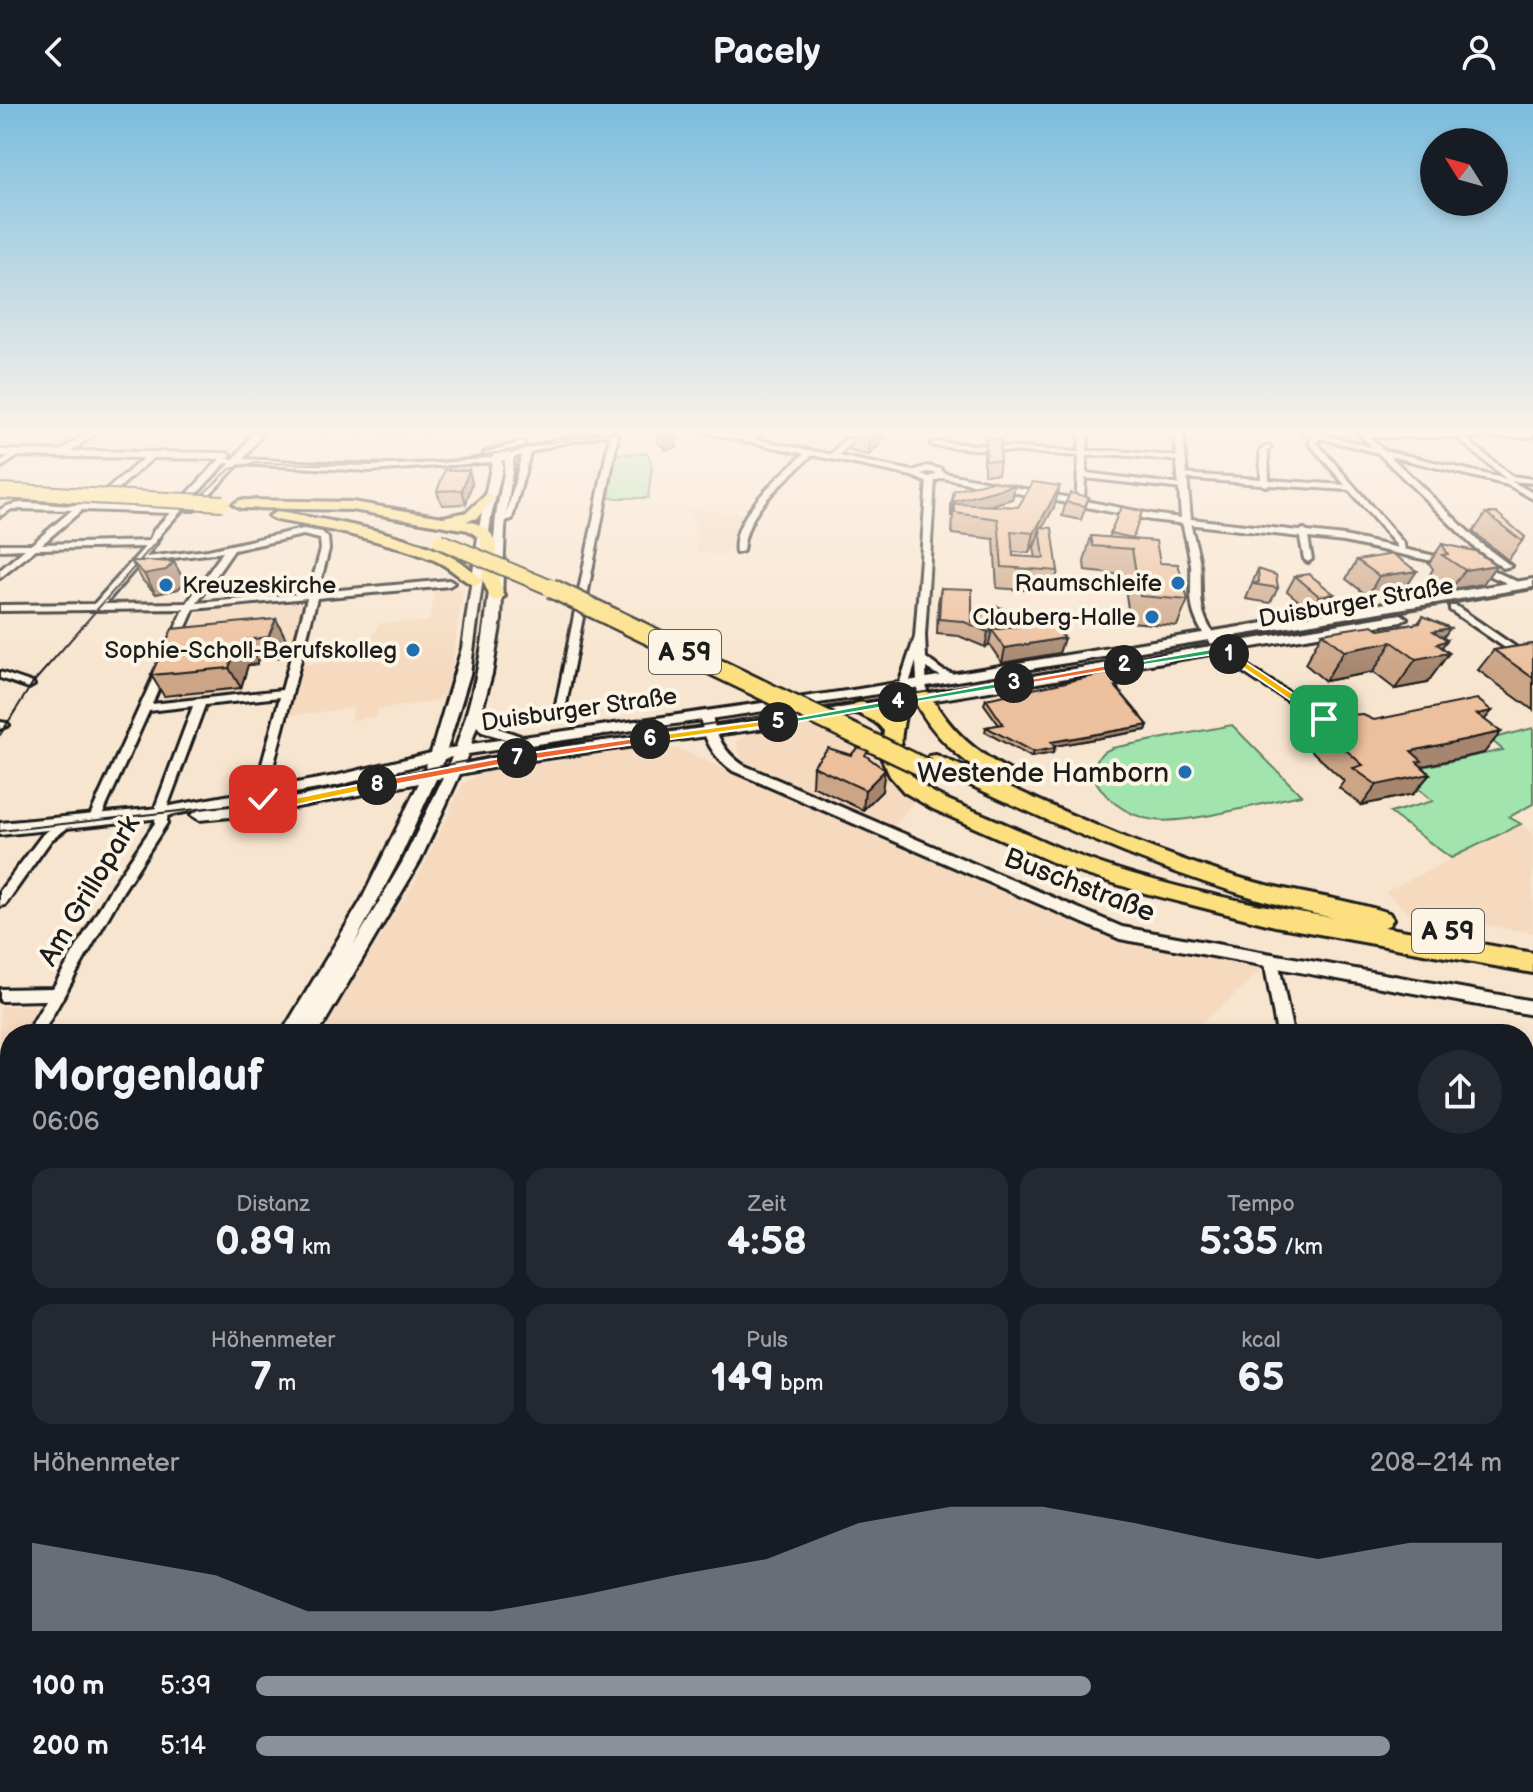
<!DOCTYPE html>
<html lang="de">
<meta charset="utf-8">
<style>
:root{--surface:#171b24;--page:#242831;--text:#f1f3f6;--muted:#9ea1a6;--accent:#8c9099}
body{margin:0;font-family:"Balsamiq Sans",sans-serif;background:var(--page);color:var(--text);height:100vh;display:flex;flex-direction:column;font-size:30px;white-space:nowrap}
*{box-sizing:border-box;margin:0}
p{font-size:26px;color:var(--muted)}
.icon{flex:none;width:44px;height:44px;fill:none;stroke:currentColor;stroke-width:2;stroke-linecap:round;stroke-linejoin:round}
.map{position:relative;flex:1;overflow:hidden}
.panel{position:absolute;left:0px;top:920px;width:1534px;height:768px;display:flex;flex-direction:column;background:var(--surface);border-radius:32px 32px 0 0;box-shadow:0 4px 12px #0003}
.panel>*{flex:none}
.needle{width:52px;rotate:307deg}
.fabs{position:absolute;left:1420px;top:24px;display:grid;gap:16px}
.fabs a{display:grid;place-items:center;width:88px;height:88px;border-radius:50%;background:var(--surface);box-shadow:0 4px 12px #0003;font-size:40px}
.pin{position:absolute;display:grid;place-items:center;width:68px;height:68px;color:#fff;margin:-34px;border-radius:16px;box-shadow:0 4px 12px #0006}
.km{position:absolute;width:40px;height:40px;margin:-20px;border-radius:50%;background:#222;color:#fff;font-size:22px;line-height:40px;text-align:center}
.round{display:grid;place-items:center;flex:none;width:84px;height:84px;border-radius:42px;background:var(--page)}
.overview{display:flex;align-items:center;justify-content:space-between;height:136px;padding:0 32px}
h1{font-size:44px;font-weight:700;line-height:60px}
.metrics{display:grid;grid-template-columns:repeat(3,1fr);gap:12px;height:136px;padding:8px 32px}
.metrics div{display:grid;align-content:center;border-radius:20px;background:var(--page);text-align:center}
.metrics b{font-size:40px;font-weight:700}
.metrics small{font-size:22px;font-weight:400}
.metrics p{font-size:22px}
.chart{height:224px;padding:16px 32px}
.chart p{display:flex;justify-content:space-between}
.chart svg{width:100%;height:144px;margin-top:8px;fill:var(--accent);opacity:.7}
ul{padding:0 32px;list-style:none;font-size:26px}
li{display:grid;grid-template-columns:128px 96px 1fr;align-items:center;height:60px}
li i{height:20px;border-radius:10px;background:var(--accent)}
header{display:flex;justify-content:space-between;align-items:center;height:104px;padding:0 32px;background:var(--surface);font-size:36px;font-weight:700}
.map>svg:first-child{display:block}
</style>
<header><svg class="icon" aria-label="back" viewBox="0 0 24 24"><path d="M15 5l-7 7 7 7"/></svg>Pacely<svg class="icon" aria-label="person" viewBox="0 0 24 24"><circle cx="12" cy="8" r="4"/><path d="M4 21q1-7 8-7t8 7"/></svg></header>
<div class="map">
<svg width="1533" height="1688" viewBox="0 0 1533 1688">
<rect width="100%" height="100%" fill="#f8e5cf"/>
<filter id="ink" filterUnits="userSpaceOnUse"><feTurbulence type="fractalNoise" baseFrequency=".0125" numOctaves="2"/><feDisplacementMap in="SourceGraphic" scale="16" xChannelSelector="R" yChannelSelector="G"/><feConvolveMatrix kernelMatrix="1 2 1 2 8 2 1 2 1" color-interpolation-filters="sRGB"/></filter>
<g filter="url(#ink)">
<g fill="#f5dac0">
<polygon points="688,404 745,410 726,451 698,449 695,421"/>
<polygon points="463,484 448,587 438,597 378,605 376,613 352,616 353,604 286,612 300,561 371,553 373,532 380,519 429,518 435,486"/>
<polygon points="306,496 290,552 250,556 239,592 159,598 201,504"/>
<polygon points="832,614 881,639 880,657 894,679 914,697 893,724 743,657 736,639 750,628"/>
<polygon points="656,642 682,646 1101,831 1265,864 1189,930 318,930 418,773 463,679 482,669"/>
<polygon points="1521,720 1533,729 1533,829 1409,809 1385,788"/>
<polygon points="0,902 39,902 21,930 10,930 10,948 0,964"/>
<polygon points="0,1051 10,1051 10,1259 0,1271"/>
<polygon points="10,1376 10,1678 1154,1678 1155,1688 0,1688 0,1390"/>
</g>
<g fill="#a2e4ae" stroke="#5f8065" stroke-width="2">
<polygon points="648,349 652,363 648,394 609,394 616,350"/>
<path d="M1232,621L1301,691C1267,698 1185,721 1154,716C1126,712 1098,692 1091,664L1102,649L1112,644Z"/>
<polygon points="1533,624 1533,700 1509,713 1521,720 1451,754 1390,709 1433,697 1399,668 1503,646 1490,635"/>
</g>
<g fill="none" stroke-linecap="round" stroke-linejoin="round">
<defs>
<g id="minor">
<polygon points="87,329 96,329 65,352 59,352 59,348"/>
<polygon points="607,329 615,329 618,332 565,606 560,609 555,606 610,332"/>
<polygon points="751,329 760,329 750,338 744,338 744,334"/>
<polygon points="1080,329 1088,329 1087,347 1119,347 1180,353 1184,355 1180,357 1119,351 1086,352 1086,369 1182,381 1186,383 1182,385 1085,374 1084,400 1080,402 1076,400 1079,352 934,342 930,340 934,338 1079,348"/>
<path d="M1302,329H1316L1372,343L1358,329H1533V333H1464L1511,372L1533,375V379L1511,377L1533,389V395L1508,381L1390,352L1480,439L1511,462L1503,464L1474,443L1378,349L1319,334L1317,339L1404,440L1405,447L1401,450L1398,449L1397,442L1349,386L1269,381L1265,382L1261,380L1181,374L1177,372L1181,370L1261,375L1260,347L1267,342L1271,344L1268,347L1269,376L1345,381L1309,339L1312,333ZM1370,333H1456L1506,375L1383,346Z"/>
<polygon points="846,334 853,336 836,355 830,355 830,351"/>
<polygon points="527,344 531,346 512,415 505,417 523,346"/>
<path d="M808,346L815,348C787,377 746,403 743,447L736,449C730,411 783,370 808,346Z"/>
<polygon points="15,348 22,350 0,364 0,359"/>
<path d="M148,350L155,352L118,385L90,401L119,402L140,388L144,390L143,392L129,402L174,404L220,355L227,357L161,429L156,440L146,453L208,446L303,425L322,428L328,434L329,445L318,488L449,476L454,479L449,482L317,494L266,690C258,702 246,712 231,710L229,707C236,699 248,699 254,690L280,593L205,601L168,701L167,719L123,787L42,930H26L46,896L0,897V885L53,884L113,781L155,719L156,701L193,602L149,607L100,716L94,720L88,716L158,563L163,560L168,563L152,600L282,586L307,494L194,505L178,541L173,544L168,541L184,505L0,507V501L94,500L145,443L36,445L0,474V466L25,445L0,446V440H32L72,406L12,405L0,412V406C20,392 52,404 75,401C96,399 132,364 148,350ZM82,406L170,409L154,426L149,437L42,440ZM303,431L320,435L321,445L309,489L197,499L234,446ZM223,448L187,499L105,500L141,458Z"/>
<polygon points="233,357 240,359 194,406 188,406 188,402"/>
<path d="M931,374L935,376L925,531L926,554L942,566L962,573L961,575C949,576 936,571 926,564L927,594L922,597L918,596L916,558L903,598L898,601L893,598L915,533L927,376Z"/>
<path d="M1186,415L1190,418C1193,432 1198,446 1200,461C1202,477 1199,495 1204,511C1220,558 1290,585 1328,613V617H1320C1281,588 1210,561 1194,510C1189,495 1192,477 1191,461C1189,446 1185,432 1182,418Z"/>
<polygon points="1303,425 1307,428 1312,455 1308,458 1304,455 1299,428"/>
<polygon points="1450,502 1456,502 1533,555 1533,563 1450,506"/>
<polygon points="0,568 33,579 34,581 29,584 0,574"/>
<polygon points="0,618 7,619 9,621 0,625"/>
<polygon points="66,715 70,716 72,719 70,722 51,736 5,801 0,802 0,787 43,730"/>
<polygon points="1271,850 1276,852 1278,856 1293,930 1277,930 1264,856 1266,852"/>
<polygon points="1524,1168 1533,1170 1533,1188 1524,1186"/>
<polygon points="1533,1640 1533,1664 1524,1666 1524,1642"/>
<polygon points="1324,1678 1393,1678 1390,1687 1387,1688 1317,1688"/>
</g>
<g id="tertiary">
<polygon points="594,329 614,329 558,340 509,355 505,352 554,336"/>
<path d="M707,329H724L913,367L927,362L941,365L944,369L1151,410L1181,414L1175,329H1183L1191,415L1344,432L1486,463L1526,482L1521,485L1479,467L1344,438L1151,416L943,374L928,379L912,372ZM927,368L935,369L936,371L928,373L921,371Z"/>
<polygon points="521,338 524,339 524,343 488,352 484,349"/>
<polygon points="0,346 227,349 231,352 227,355 0,352"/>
<path d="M706,608L712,612C717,634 724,648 743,661L1122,823L1533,897V911L1120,835L733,667C713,653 704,636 700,612Z"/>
</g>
<g id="secondary">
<path d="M253,329H263L244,355C326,359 410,366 492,353L496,348L519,341V345L509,349L514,352L505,424L501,516L492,570L481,609L492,622L523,633L853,586L1533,475V483L853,594L468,650L464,660L533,646L781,614L1401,510L1407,514L1401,518L781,622L533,656L460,670L420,757L318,930H281L361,797L419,679L262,710L199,716L191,711L199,706L262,700L424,668L427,659L335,682L174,710L161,714L0,731V719L159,704L335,672L431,649L462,544L481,413L492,358L370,367L220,359V355H234ZM505,356C504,379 496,401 495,424C488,502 483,568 456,643L447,645L470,570L491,413L503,361L501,357ZM477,622L482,628L506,635L471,640ZM452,653L448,663L440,665L444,655ZM443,674L403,757L353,842L399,756L436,675Z"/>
<polygon points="10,1313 10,1347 0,1352 0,1318"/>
<polygon points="10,1352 10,1388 0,1392 0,1356"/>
</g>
<g id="motorway">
<path d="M488,389L495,393L493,396L477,414L466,417C513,425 488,462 505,492L497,497L491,495L483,477L475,482C464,478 449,462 434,456C383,436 329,425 276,416L269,412L276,408C330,416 449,434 483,477L481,435L468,426L352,406L240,404L233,400L240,396L352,398L443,413L467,408Z"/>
<path d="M922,588L929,590C953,629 973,647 1014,669L1017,674L1014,679H1001L1014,685C1090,720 1166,753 1247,776C1293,789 1343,794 1389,809L1393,815L1389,821L1384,823L1533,849V869L1275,822L1145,789L1068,765L933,705L904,688L890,672L880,651L884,627C873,612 862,615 852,604L854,600L861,598L887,606L891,594H905L907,598C905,618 895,646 906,664C922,690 962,701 989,713C1020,726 1052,742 1084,754C1164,783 1250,800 1334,814C1189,783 1063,724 929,662L926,657L929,652L936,651L998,678C961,657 933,633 913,594Z"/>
</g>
</defs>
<use href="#minor" stroke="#1c1c1c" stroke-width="6"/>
<use href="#tertiary" stroke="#1c1c1c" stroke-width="6"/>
<use href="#secondary" stroke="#1c1c1c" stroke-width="6"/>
<use href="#motorway" stroke="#1c1c1c" stroke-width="6"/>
<use href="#minor" fill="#fcf5e5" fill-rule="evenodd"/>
<use href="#tertiary" fill="#fcf5e5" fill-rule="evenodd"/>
<use href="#secondary" fill="#fcf5e5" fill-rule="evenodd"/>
<use href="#motorway" fill="#fce080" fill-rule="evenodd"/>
<g stroke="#1c1c1c" stroke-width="2">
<polyline points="0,631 32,580 177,414 230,365 256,359 373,361 454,357 601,329"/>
<polyline points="0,727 260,698 487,653 972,581 1533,486"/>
</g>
<polyline stroke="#1c1c1c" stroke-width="2" stroke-dasharray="7 4" stroke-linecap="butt" points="278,329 370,332 454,329"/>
<defs>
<g id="motorway-bridge-far1">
<polyline points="0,387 223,399"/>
<polyline points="440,437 556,486"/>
</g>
<polyline id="motorway-bridge" points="551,484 927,665"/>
</defs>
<use href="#motorway-bridge-far1" stroke="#1c1c1c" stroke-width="18" stroke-linecap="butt"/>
<use href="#motorway-bridge" stroke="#1c1c1c" stroke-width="23" stroke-linecap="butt"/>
<use href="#motorway-bridge-far1" stroke="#fce080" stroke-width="14"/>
<use href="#motorway-bridge" stroke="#fce080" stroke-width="18"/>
</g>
<g fill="#cca587" stroke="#1c1c1c" stroke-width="2" fill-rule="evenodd">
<polygon points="657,329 675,329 677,343 666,346 658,338"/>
<polygon points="851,334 883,336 869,351 850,347"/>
<polygon points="986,335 1000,357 998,370 984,370 984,349"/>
<polygon points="469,366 472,379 466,400 442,401 437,387"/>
<path d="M1015,381L1012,395L988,402L1018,403H1054L1043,423L1058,467L1052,488L997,484L994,435L952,430L953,411L951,412V401L954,387ZM1037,435L1034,444L1036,454L1013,452V448L1029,449Z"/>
<polygon points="1089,393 1081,416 1062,412 1066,398"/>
<polygon points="1121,403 1142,407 1132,435 1160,459 1188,496 1177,522 1130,518 1123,471 1085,467 1084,458 1091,432 1109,434"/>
<polygon points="1486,409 1525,433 1508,456 1473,428"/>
<polygon points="1442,440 1496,461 1483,480 1451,485 1430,470 1433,465 1429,459"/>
<polygon points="1357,456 1404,486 1368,492 1346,475"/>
<polygon points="131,457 185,478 178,485 156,490 143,477"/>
<polygon points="1258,465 1278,484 1270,499 1246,495"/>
<polygon points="1295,472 1334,490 1326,504 1311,507 1287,487"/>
<polygon points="941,484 972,518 1011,523 1064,534 1059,549 1002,559 989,540 985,543 959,532 937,530 938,498"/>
<polygon points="1423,512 1450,524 1443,534 1447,536 1442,543 1449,549 1427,579 1395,585 1373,568 1325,577 1305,560 1322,529 1380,526 1418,519"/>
<polygon points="276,515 286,535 279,553 257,556 257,560 248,561 241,584 164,592 151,571"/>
<polygon points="1533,540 1533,606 1478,566 1494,546"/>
<polygon points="1119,581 1118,585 1148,621 1146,626 1054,642 1053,649 1031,653 985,628 986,623 999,621 984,600 986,595"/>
<polygon points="1311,615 1374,616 1485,616 1484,649 1422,662 1430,670 1413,690 1362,701 1339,684 1344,677 1299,635"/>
<polygon points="851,651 867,653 882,687 863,706 812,682 813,662"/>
</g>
<g fill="#a6866e" stroke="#1c1c1c" stroke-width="2">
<polygon points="878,329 884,329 883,336 869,351 870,337"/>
<polygon points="676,330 677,343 666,346 664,332"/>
<polygon points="469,366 472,379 466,400 462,386"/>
<polygon points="1015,381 1012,395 960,410 955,400 953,411 951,412 953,398"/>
<polygon points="1060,382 1054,403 1040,428 1040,423 1037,435 1029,449 1034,429"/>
<polygon points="174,458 185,478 178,485 156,490 144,470"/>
<polygon points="1496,461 1483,480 1451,485 1465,466"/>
<polygon points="1417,467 1404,486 1368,492 1379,472"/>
<polygon points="1334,490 1326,504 1311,507 1319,492"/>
<polygon points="1014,510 1010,524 992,526 989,540 985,543 988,528"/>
<polygon points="276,515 286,535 279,553 268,533"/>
<polygon points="1450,524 1439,539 1447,536 1436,551 1449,549 1427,579 1395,585 1416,555 1433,527"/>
<polygon points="1064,534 1059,549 1002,559 1005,544"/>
<polygon points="247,536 257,556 257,560 248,561 241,584 229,564 237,541"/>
<polygon points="1392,538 1373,568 1325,577 1344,547"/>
<polygon points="1492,607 1475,627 1477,610"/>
<polygon points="1148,621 1146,626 1049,643 1051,638"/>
<polygon points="1501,628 1484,649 1418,663 1430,670 1413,690 1362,701 1377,681 1411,647"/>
<polygon points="1055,644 1053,649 1031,653 1033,648"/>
<polygon points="885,666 882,687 863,706 865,686"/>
<polygon points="0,1479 10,1481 10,1521 0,1538"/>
</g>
<g fill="#edc09d" stroke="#1c1c1c" stroke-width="2">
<polygon points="661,329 675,329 676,330 664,332"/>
<polygon points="856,329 878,329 870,337 851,334"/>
<polygon points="986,335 1000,336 1000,357 986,356"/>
<polygon points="445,366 469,366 462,386 437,387"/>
<polygon points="992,377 1015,381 953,398 954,387"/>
<polygon points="1033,378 1060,382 1034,429 1011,427 1013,452 1044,454 1040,423 1052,424 1058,467 1002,463 998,415 955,409 955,400 1018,403"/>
<polygon points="1070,389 1089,393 1085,402 1066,398"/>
<polygon points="1121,403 1142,407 1133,434 1110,429"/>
<polygon points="1486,409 1497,409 1525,433 1522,437"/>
<polygon points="1091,432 1156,437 1160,459 1178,460 1188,496 1140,492 1132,445 1093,442"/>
<polygon points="1442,440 1475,447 1496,461 1465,466 1442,451 1448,450"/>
<polygon points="1393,450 1417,467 1379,472 1357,456"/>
<polygon points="131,457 156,457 174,458 166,466 144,470"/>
<polygon points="1258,465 1276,471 1278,484 1253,480 1259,478"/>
<polygon points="1309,470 1334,490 1319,492 1295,472"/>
<polygon points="941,484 972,485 972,518 995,501 1014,510 988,528 962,517 939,515"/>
<polygon points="1423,512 1450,524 1433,527 1447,536 1437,540 1449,549 1416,555 1392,538 1344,547 1322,529 1373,521 1380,526 1420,519"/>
<polygon points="276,515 268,533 247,536 246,540 237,541 229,564 151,571 172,525"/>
<polygon points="1050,518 1064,534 1005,544 992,526"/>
<polygon points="1533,540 1533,574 1494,546"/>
<polygon points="1108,569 1119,581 1115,582 1148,621 1051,638 1055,644 1033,648 986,623 1003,620 986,595"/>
<polygon points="1477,595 1492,607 1477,610 1501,628 1411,647 1422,657 1417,658 1430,670 1377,681 1353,664 1363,661 1311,615 1361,610 1374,616"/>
<polygon points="858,643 868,647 865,651 885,666 865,686 813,662 828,644 851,651"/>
</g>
</g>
<linearGradient id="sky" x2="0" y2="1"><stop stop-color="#7bbddf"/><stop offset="0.58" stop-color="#fcf3e9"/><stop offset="1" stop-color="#fcf3e9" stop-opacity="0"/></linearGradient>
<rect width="1533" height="565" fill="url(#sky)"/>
<polygon fill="#f5b400" stroke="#fff" stroke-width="2" points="1229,547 1328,613 1328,617 1321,617 1226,552"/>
<polygon fill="#22a559" stroke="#fff" stroke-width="2" points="1223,543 1232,548 1232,552 1221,549 1124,564 1120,561"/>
<polygon fill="#f0652b" stroke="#fff" stroke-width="2" points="1124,558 1128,563 1014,582 1009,579"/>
<polygon fill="#22a559" stroke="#fff" stroke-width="2" points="1014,576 1017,581 898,601 893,598"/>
<polygon fill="#22a559" stroke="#fff" stroke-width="2" points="898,595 902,596 902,600 778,621 772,618"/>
<polygon fill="#f5b400" stroke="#fff" stroke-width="2" points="778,615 781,616 781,620 650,638 644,635 650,632"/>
<polygon fill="#f0652b" stroke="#fff" stroke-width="2" points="650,632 655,635 653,637 517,658 511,654 517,651"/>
<polygon fill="#f0652b" stroke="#fff" stroke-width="2" points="517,651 520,652 520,657 377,684 372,681 377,677"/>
<polygon fill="#f5b400" stroke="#fff" stroke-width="2" points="377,677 381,678 381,683 262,708 254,701 263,691 269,695 266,700"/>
<g fill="#1f6fb2" stroke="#fcf5e5" stroke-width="3">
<circle cx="1178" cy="479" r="8"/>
<circle cx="166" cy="481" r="8"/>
<circle cx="1152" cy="513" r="8"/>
<circle cx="413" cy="546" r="8"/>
<circle cx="1185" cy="668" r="8"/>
</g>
<g text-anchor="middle" stroke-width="8" stroke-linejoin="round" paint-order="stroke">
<g font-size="24" fill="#1c1c1c" stroke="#fcf5e5" text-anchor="end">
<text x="1162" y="487">Raumschleife</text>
<text x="182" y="489" text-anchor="start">Kreuzeskirche</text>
<text x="1136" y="521">Clauberg-Halle</text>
<text x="397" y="554">Sophie-Scholl-Berufskolleg</text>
</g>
<g font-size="24" fill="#1c1c1c" stroke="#fcf5e5">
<text transform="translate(1356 498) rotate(-10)" y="8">Duisburger Straße</text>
<text transform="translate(579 605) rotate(-8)" y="8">Duisburger Straße</text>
</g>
<g fill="#fcf5e5" stroke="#5f5d58" stroke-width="2">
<rect x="649" y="526" width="72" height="44" rx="6"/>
<rect x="1412" y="805" width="72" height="44" rx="6"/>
</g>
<g font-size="26" font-weight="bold" fill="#1c1c1c">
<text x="685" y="557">A 59</text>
<text x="1448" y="836">A 59</text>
</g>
<g font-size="28" fill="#1c1c1c" stroke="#fcf5e5" text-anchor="end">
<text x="1169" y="678">Westende Hamborn</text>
</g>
<g font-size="28" fill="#1c1c1c" stroke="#fcf5e5">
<text transform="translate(1080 780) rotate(21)" y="10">Buschstraße</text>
<text transform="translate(88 786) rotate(-59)" y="10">Am Grillopark</text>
</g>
</g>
</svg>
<div class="fabs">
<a><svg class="needle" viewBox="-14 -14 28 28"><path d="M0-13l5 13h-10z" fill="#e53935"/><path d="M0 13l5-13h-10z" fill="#9ea1a6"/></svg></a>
</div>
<div class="pin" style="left:1324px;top:615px;background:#1e9e55"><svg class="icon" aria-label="arrive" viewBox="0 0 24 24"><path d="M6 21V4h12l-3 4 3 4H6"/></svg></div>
<div class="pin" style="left:263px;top:695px;background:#d93025"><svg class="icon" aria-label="check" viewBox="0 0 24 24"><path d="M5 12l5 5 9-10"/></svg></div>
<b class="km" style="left:1229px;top:550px">1</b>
<b class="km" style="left:1124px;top:561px">2</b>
<b class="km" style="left:1014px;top:579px">3</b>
<b class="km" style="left:898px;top:598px">4</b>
<b class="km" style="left:778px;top:618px">5</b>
<b class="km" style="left:650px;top:635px">6</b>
<b class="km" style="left:517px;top:654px">7</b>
<b class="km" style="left:377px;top:681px">8</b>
<section class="panel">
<div class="overview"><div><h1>Morgenlauf</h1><p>06:06</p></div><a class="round"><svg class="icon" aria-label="share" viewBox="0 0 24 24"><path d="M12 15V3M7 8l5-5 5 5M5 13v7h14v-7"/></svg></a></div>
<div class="metrics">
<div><p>Distanz</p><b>0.89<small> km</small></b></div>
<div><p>Zeit</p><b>4:58</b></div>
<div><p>Tempo</p><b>5:35<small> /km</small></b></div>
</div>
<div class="metrics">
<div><p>Höhenmeter</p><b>7<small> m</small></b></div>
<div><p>Puls</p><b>149<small> bpm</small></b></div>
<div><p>kcal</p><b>65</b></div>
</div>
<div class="chart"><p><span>Höhenmeter</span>208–214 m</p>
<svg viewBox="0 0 160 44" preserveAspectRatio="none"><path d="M0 44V17L10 22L20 27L30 38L40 38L50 38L60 33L70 27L80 22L90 11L100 6L110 6L120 11L130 17L140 22L150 17L160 17V44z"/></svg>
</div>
<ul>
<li><b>100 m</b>5:39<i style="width:67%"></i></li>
<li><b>200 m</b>5:14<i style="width:91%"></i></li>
</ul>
</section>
</div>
